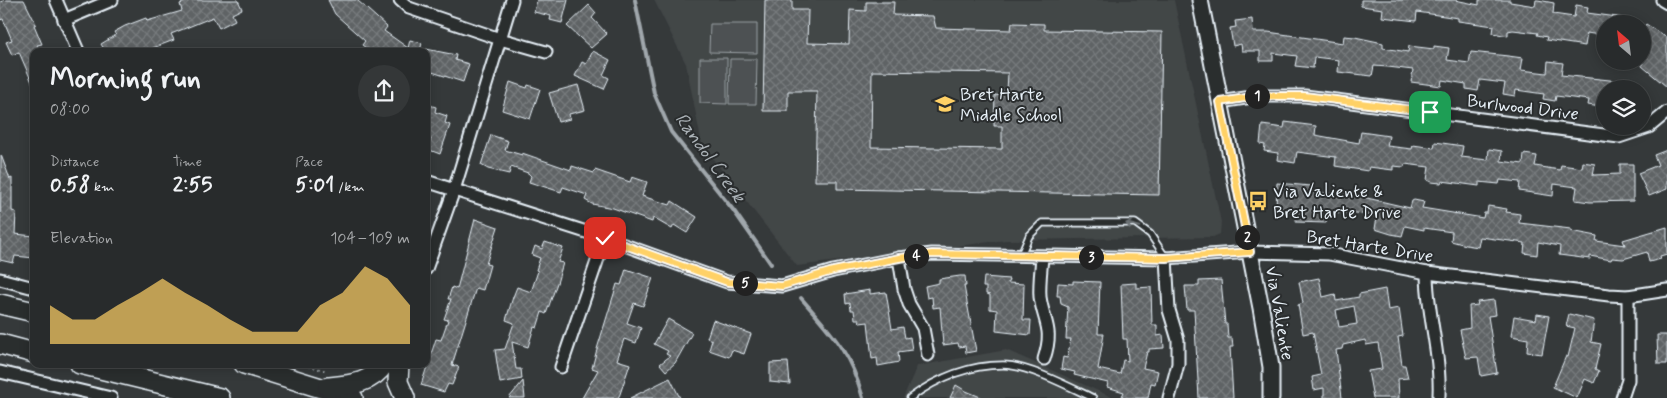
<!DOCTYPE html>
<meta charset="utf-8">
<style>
:root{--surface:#282b2c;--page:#343738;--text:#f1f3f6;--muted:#a5a7a9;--line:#444748;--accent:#ffd166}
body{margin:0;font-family:Mynerve,sans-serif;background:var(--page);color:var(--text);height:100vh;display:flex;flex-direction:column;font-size:19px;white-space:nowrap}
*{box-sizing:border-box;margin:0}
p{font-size:16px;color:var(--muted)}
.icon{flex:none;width:28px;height:28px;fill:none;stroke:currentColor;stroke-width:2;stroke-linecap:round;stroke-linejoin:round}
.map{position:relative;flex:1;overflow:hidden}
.sheet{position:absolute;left:30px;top:48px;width:400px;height:320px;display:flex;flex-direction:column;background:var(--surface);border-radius:10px;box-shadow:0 2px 12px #0003,0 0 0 1px var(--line)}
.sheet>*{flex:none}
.needle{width:32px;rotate:332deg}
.fabs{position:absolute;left:1596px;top:15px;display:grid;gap:10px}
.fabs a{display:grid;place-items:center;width:55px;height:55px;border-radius:50%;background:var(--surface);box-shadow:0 2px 12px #0003,0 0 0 1px var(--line);font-size:25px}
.pin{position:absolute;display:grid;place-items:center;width:42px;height:42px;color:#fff;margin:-21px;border-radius:10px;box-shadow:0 2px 8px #0006}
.km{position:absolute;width:25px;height:25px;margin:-12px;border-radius:50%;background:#222;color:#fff;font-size:14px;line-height:25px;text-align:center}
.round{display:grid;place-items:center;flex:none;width:52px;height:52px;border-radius:26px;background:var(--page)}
.summary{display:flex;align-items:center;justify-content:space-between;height:85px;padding:0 20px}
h1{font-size:28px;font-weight:700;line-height:38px}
.stats{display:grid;grid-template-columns:repeat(3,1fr);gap:8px;height:85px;padding:5px 20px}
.stats div{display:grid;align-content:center}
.stats b{font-size:21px;font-weight:700}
.stats small{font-size:14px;font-weight:400}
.stats p{font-size:14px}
.chart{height:140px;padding:10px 20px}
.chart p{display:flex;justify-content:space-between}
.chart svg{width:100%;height:90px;margin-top:5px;fill:var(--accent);opacity:.7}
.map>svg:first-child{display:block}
</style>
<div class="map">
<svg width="1667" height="398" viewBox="0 0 1667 398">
<defs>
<pattern id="building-cross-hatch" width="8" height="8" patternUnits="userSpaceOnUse" patternTransform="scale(1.25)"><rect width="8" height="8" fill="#5f6365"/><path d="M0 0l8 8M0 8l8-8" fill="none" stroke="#767a7c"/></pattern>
</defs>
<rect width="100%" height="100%" fill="#35393a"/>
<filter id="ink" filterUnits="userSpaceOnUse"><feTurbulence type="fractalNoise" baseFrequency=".02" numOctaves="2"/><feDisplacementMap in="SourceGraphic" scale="10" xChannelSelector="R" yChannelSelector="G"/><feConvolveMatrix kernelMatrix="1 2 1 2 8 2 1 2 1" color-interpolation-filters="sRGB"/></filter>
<g filter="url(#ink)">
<g fill="#424647">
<polygon points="654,0 1174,0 1221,222 1220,234 1213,237 1006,240 797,266 702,145 686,64"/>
<polygon points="1006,350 1114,398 903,398 917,366"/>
</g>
<g fill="#4d5152" stroke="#9aa1a5">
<polygon points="710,24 757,24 757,53 709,52"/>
<polygon points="700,58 727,58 727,104 700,103"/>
<polygon points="730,59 757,59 756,104 729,104"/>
</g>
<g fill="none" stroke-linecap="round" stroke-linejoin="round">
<g stroke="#a0a7ac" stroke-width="4">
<polyline points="635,0 654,93 671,132 734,211 771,264"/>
<path d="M801,298C832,334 850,351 863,398"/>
</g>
</g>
<g fill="url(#building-cross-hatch)" stroke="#e8f1f8" fill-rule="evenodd">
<polygon points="6,0 24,0 36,24 34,25 42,44 37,45 40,51 34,51 34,87 19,52 12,55 6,42 12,40 3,19 0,20 0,2"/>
<polygon points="190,0 238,0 242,9 232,14 235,20 219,28 213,17 171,34 174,40 153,48 154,51 105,51 101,44 116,35 114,32 125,26 146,18 147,21 182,11 180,4"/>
<polygon points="328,0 357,0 387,27 384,31 408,48 410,40 422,43 420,51 370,51 362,45 365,41 335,14"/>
<polygon points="537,0 568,0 562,23 550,20 551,16 534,12"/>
<path d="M765,0H792V10H808L807,43L849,44L850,10L866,11V2H894L893,15L933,16L936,28L1011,30L1012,23L1044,24V30L1162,32L1159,195L837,189V181H815L817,91H788V111H763ZM872,71L1008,73L1007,91H1002V96L995,95L994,126H1002V149L871,147Z"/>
<polygon points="1361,0 1455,0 1479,5 1479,0 1510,0 1510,2 1535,6 1536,0 1538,0 1554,3 1553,14 1574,17 1576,5 1588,7 1587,13 1625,18 1625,24 1605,24 1605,36 1587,33 1585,46 1546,40 1547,37 1537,35 1538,33 1513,30 1508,31 1508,36 1493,33 1494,26 1458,21 1458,18 1417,12 1416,21 1382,17 1383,9 1361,6"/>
<polygon points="589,5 596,13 592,18 607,34 591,48 567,26"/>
<polygon points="1252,19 1253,32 1268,32 1343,43 1344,36 1355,37 1383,43 1383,48 1408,52 1409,46 1434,49 1434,46 1449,48 1447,60 1469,63 1471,52 1508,56 1523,58 1521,70 1547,73 1548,61 1563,63 1561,75 1639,83 1639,89 1605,89 1605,98 1602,97 1600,107 1588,105 1589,100 1556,96 1555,101 1543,99 1544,94 1516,90 1515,96 1503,94 1505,83 1480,80 1478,91 1466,89 1466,84 1442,80 1441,86 1411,82 1413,70 1388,67 1374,66 1372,76 1338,72 1339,60 1314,57 1313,68 1295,66 1297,56 1273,53 1273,61 1260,61 1260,51 1242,51 1241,44 1233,46 1230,28 1236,27 1235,21"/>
<polygon points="1646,24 1667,38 1667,87 1642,66 1642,30"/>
<polygon points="426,49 456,55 455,60 469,64 463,82 426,70"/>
<polygon points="593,51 610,60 603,75 609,78 604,89 575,76 582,62 586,64"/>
<polygon points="510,82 527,88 528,85 540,89 530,119 502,110"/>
<polygon points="578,85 585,110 569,114 570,119 558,122 549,93"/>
<polygon points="426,104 436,107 435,112 447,116 445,123 450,125 440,154 427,149 431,139 426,138"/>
<polygon points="1285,122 1316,126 1315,135 1359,143 1361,132 1389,136 1387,146 1412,149 1413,145 1434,148 1435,142 1463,146 1461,157 1488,160 1489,149 1502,151 1501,161 1523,164 1524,154 1537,156 1535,166 1560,170 1561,165 1582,168 1583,162 1595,164 1593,175 1620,174 1620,164 1633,164 1633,201 1590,202 1575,200 1577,187 1554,184 1553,196 1519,191 1520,182 1500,180 1499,184 1479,182 1479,186 1442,181 1441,183 1431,182 1427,180 1429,167 1405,164 1404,167 1393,166 1393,170 1369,167 1368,171 1335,166 1336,157 1297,152 1295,163 1277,160 1278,153 1264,151 1265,145 1260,144 1262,125 1284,128"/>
<polygon points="491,135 508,141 505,150 522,155 522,153 571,170 572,166 594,173 595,170 630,182 632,177 647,182 642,196 670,205 672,201 697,217 687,233 674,225 672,229 653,218 652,222 613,208 592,204 585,200 587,195 563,187 561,192 529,182 531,176 528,173 511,167 509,174 488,169 481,165"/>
<polygon points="1667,150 1667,189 1649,196 1638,173 1658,165 1654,155"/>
<polygon points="1,155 10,179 12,178 12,211 16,212 15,234 34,236 34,258 15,256 13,263 0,260"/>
<polygon points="1277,183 1311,186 1311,192 1354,195 1410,208 1412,201 1414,200 1424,202 1422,208 1483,218 1484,213 1487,213 1488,206 1507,209 1506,212 1520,214 1519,223 1571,229 1571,231 1597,236 1596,241 1625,245 1623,240 1667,227 1667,254 1660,256 1661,259 1649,262 1647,252 1623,259 1612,258 1611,260 1590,256 1590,259 1559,255 1560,246 1538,242 1537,255 1524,253 1525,243 1480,237 1478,247 1466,245 1451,241 1452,232 1424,228 1424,230 1405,226 1402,236 1391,234 1375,229 1377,217 1346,211 1346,213 1327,212 1326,223 1296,222 1297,211 1276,210"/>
<polygon points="475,219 498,227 486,264 490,265 483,290 476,288 452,365 459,367 452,385 448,384 444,392 421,385 436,339 441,340 448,320 444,319 451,299 448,299 452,287 457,289"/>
<polygon points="545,242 563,248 558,262 563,263 557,283 546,314 542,312 537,328 534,327 528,347 512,342 516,369 521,369 522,379 500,383 495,350 505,349 514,323 506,320 513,297 517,287 531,292 538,271 536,270 540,258 532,255 535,246 542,249"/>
<polygon points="626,269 653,278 643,306 634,303 627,323 641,328 636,343 624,339 617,360 630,364 620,394 618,398 582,398 598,370 592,368 597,349 617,284 621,285"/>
<polygon points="960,276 965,276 966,286 964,286 976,351 966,353 965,346 959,347 958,343 943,345 940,307 933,308 932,297 927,298 925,286 939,283 939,279"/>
<polygon points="984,277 1009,279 1008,283 1024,284 1023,320 1031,320 1030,335 996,331 997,310 990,309 990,295 986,294 986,287 983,287"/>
<path d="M1319,278L1323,297L1335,294L1336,301L1359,297V294L1385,289L1388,310L1399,308L1403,336L1398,337L1402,365H1405L1408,378L1398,379L1399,398H1373L1368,371L1382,369L1378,343L1366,345L1365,340L1343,345L1342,349L1336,350L1342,398H1324V388L1314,390L1312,377L1321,375L1313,332L1303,334L1298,305L1303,303L1299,282ZM1354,306L1357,324L1339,327L1336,310Z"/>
<polygon points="1221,280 1225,324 1227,324 1228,338 1232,338 1233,347 1230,347 1233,398 1199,398 1194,310 1187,310 1185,286 1199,286 1199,281"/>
<polygon points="1073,281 1100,282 1098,334 1104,334 1098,369 1120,374 1123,360 1128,361 1127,339 1123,339 1121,284 1136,283 1136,288 1151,287 1152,325 1157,325 1157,336 1163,335 1164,348 1149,349 1149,352 1147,352 1143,368 1158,371 1155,384 1151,383 1148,398 1121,398 1124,392 1107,387 1108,383 1074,375 1075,372 1061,369 1063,357 1067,358 1071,339 1066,339 1068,307 1061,304 1060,296 1057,296 1058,283 1073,284"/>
<polygon points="870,290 870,294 886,292 892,329 903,327 905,338 910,337 912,350 898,352 899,362 878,366 877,358 872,359 868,322 860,323 859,319 855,319 854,310 851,310 850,303 846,304 845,294"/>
<polygon points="1494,300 1496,315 1488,316 1497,373 1481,376 1478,357 1466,358 1460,330 1470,328 1469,306 1478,305 1477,302"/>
<polygon points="1537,314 1549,316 1542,354 1527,352 1528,339 1511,336 1514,316 1536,320"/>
<polygon points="1569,314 1594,320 1591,342 1601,344 1595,369 1599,371 1594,383 1585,379 1577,398 1553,387 1566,356 1568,357 1575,328 1566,326"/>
<polygon points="668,319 692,333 675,363 666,371 660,364 670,356 666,354 668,351 654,344"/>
<polygon points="713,320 751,334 744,354 732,350 729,357 709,350 712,340 707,338"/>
<polygon points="1657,335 1667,335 1667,364 1658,364"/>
<polygon points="788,362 790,384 770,382 770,363"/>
<polygon points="670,378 680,398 630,398"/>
<polygon points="523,381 525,398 509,398"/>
<polygon points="956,385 966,391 983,398 950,398"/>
</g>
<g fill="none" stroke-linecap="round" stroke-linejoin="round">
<defs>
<g id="service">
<polyline points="1021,255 1029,236 1042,223 1135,223 1150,234 1166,258"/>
<path d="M910,398C937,378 969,365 1003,365C1028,365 1070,387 1093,398"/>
</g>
<g id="minor">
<polyline points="56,0 78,51"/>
<polyline points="400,0 409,8 500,39 546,52"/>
<polyline points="1662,0 1667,3"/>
<polyline points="64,20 112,0"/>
<polyline points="1220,102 1258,96 1305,96 1619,137 1649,127 1667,112"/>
<polyline points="426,181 605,238 727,282 782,286 833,271 899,258 932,254 1166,258 1250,252 1329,254 1427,273 1609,295 1628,296 1667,290"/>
<path d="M1042,257C1041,270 1039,284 1040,297C1044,324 1054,328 1044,359"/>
<polyline points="899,258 904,289 909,304 923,328 928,355"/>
<polyline points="1166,258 1169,310 1178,340 1178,364 1169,398"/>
<polyline points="426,269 454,190 512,0"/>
<path d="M1427,273C1427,314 1441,354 1439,396"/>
<polyline points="0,279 34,288"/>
<polyline points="561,367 605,238"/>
<polyline points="0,372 111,398"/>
<polyline points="1622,398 1628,380 1628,296"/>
</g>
<polyline id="tertiary" points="1200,0 1261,308 1271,367 1271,398"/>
<g id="primary">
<polyline points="0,304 34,312"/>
<polyline points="0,344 34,353"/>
<polyline points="80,364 220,398"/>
<polyline points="244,364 353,398"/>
<polyline points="399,364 398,382 405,398"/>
<path d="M328,387C348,385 372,384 384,364"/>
</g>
</defs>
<use href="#service" stroke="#e8f1f8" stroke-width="9"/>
<use href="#minor" stroke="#e8f1f8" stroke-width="15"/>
<use href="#tertiary" stroke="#e8f1f8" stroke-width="19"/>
<use href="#primary" stroke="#e8f1f8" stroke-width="22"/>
<polyline stroke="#e8f1f8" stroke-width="2" stroke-dasharray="1 4" stroke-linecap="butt" points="299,364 328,371"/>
<use href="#service" stroke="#2a2d2e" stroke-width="5.5"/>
<use href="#minor" stroke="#2a2d2e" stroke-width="11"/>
<use href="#tertiary" stroke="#2a2d2e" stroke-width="15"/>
<use href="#primary" stroke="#2a2d2e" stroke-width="19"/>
</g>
<defs><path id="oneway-shaft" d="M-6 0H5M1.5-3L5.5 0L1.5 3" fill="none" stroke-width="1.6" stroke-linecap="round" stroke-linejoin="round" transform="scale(1.25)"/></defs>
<use stroke="#6c7275" href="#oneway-shaft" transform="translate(1133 225) rotate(-167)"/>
</g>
<g fill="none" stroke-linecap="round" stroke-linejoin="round" filter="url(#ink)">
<defs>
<polyline id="route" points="605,238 727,282 782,286 833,271 899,258 932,254 1166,258 1250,252 1220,102 1258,96 1305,96 1430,112"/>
</defs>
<use href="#route" stroke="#fff" stroke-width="10"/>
<use href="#route" stroke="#ffd166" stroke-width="6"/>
</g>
<defs>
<symbol id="school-bare" viewBox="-9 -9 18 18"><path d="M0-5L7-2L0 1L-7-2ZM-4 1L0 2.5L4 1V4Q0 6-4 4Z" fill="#ffd166" stroke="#2a2d2e" stroke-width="2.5" paint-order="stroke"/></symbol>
<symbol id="bus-bare" viewBox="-9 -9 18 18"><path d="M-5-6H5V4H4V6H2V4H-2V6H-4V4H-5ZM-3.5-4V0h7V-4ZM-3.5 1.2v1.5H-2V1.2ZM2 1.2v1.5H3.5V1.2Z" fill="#ffd166" stroke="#2a2d2e" stroke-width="2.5" paint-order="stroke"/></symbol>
</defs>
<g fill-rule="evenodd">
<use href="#school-bare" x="931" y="90" width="28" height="28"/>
<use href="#bus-bare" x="1244" y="187" width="28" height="28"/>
</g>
<g text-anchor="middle" stroke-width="4" stroke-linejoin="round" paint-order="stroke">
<g font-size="18" fill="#e8f1f8" stroke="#2a2d2e" text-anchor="start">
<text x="960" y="100">Bret Harte<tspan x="960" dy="21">Middle School</tspan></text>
<text x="1273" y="197">Via Valiente &amp;<tspan x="1273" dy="21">Bret Harte Drive</tspan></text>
</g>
<g font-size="18" fill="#e8f1f8" stroke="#2a2d2e">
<text transform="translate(1523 107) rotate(7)" y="6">Burlwood Drive</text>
<text transform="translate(1370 246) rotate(9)" y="6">Bret Harte Drive</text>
<text transform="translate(1280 313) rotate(80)" y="6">Via Valiente</text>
</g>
<g font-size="19" font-style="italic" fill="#acb3b8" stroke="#2a2d2e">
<text transform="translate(711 157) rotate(54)" y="7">Randol Creek</text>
</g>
</g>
</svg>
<div class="fabs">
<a><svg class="needle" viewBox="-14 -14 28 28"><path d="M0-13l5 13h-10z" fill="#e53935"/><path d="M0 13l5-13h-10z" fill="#a5a7a9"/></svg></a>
<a><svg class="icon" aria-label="layers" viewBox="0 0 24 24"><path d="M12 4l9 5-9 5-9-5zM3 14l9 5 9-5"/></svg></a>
</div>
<div class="pin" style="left:1430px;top:112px;background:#1e9e55"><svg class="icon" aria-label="arrive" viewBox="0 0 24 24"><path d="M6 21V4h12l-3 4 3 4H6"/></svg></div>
<div class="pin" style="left:605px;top:238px;background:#d93025"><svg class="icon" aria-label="check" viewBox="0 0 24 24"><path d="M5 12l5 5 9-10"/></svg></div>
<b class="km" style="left:1257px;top:96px">1</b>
<b class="km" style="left:1247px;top:237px">2</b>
<b class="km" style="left:1091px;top:257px">3</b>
<b class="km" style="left:916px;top:256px">4</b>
<b class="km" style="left:745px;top:283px">5</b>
<section class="sheet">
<div class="summary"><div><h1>Morning run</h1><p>08:00</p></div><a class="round"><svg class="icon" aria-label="share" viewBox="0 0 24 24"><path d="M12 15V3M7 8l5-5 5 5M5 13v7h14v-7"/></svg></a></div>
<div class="stats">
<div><p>Distance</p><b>0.58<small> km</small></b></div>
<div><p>Time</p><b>2:55</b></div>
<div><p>Pace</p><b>5:01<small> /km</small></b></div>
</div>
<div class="chart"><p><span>Elevation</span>104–109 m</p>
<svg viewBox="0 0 160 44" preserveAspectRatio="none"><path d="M0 44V25L10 32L20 32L30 25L40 19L50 12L60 19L70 25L80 32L90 38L100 38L110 38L120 25L130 19L140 6L150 12L160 25V44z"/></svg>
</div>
</section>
</div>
